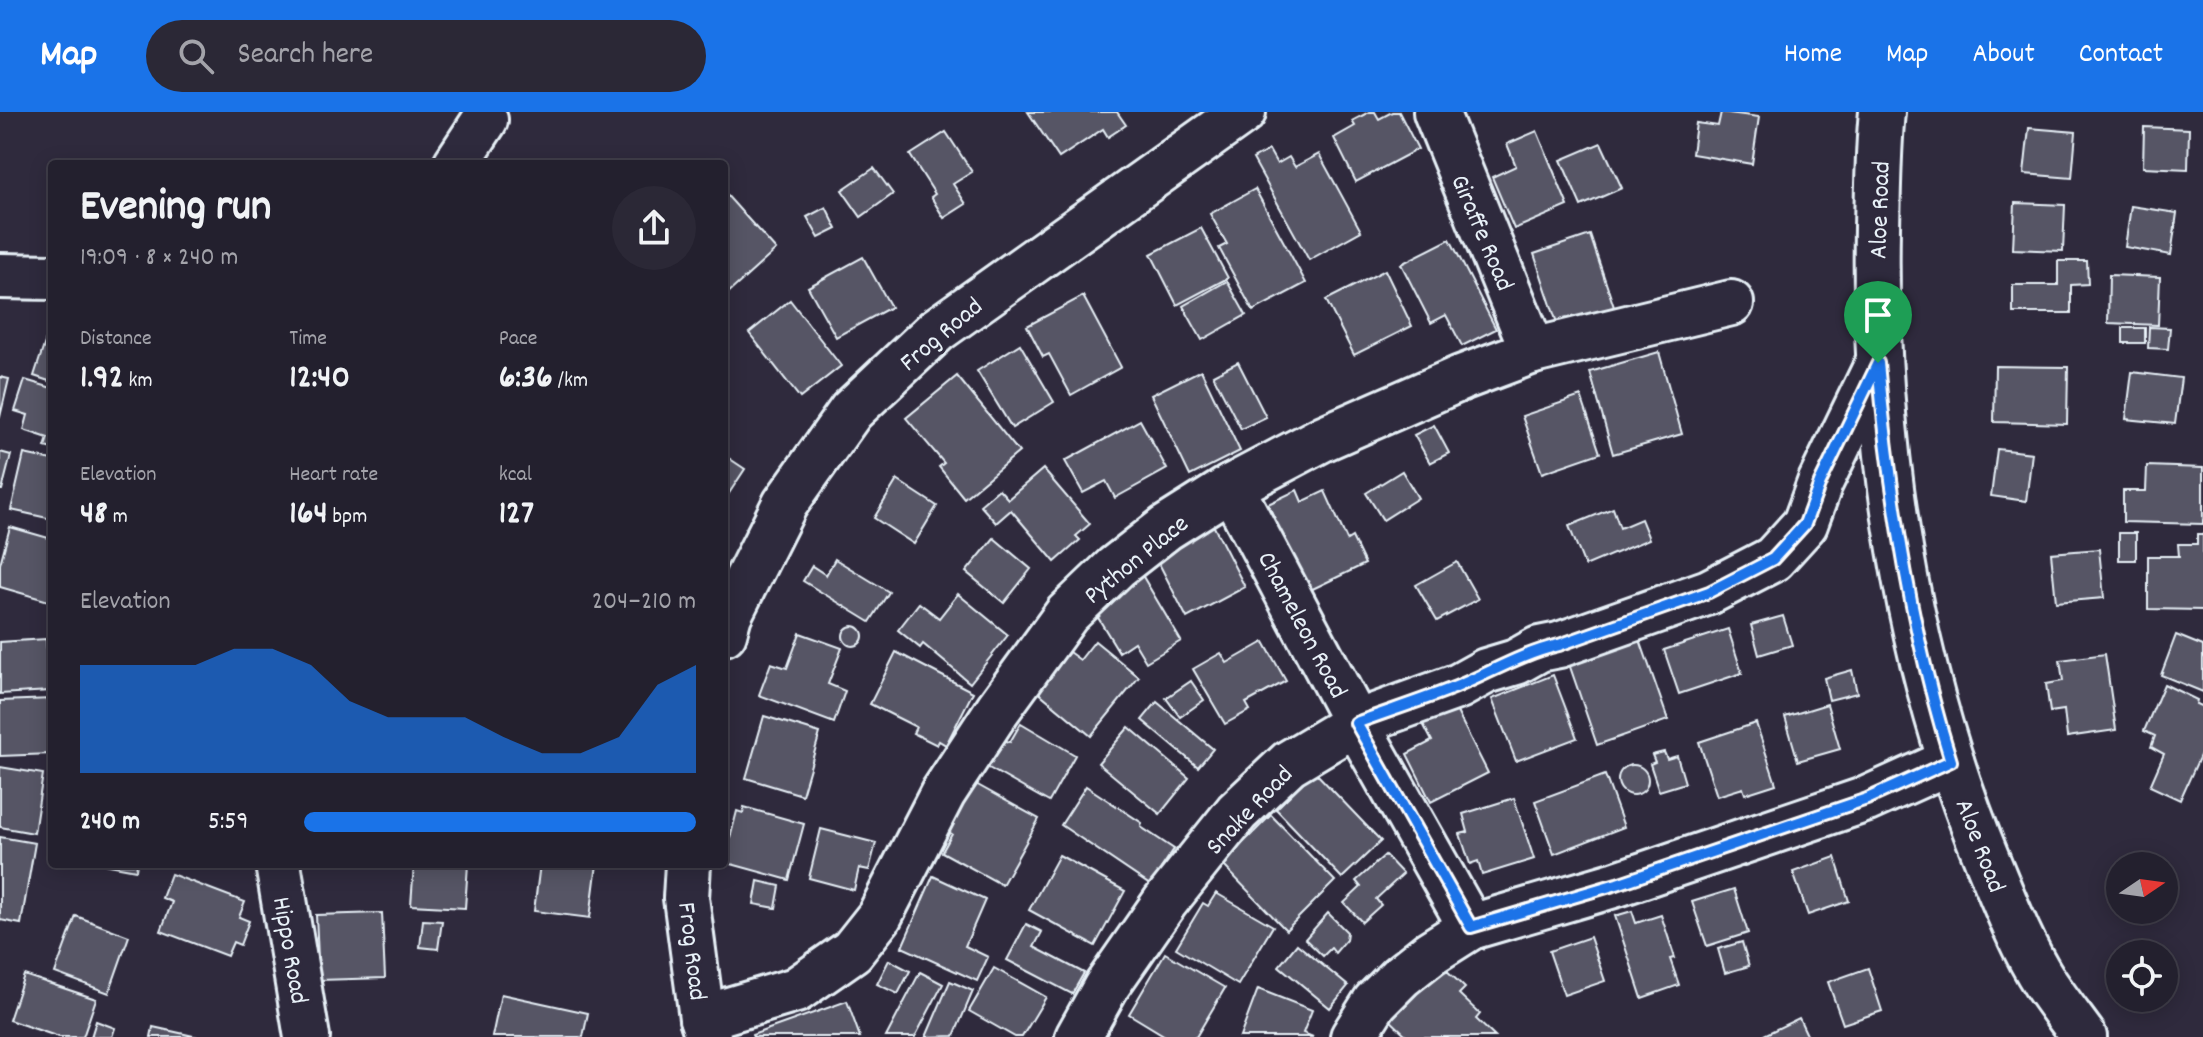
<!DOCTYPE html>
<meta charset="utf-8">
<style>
:root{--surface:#23202e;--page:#2b2836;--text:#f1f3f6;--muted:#a3a3aa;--line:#403e4a;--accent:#1a73e8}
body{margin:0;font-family:Dekko,sans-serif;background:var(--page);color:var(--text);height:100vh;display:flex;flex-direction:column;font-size:30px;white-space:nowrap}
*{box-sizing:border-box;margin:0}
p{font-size:26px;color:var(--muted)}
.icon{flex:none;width:44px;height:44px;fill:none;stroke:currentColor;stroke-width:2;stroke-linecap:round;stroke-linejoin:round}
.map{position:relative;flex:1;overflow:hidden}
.panel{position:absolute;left:48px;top:48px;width:680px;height:708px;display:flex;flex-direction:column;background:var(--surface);border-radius:8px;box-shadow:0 4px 20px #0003,0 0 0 2px var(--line)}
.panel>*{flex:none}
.needle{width:52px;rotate:77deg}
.fabs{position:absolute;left:2106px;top:740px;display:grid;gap:16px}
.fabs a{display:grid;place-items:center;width:72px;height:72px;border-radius:50%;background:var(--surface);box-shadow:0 4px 20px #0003,0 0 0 2px var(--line);font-size:40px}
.pin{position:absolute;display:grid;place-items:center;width:68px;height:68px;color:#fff;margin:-82px -34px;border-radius:50% 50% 50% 0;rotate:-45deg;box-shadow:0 0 8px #0007}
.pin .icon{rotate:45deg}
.round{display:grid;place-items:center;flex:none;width:84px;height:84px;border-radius:42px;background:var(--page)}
.head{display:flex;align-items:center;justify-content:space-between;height:136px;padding:0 32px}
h1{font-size:44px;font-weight:700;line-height:60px}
.stats{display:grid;grid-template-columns:repeat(3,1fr);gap:12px;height:136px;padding:8px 32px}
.stats div{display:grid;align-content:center}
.stats b{font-size:34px;font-weight:700}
.stats small{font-size:22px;font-weight:400}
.stats p{font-size:22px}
.chart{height:224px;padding:16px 32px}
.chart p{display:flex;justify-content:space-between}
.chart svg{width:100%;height:144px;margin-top:8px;fill:var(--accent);opacity:.7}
ul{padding:0 32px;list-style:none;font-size:26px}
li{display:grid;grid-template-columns:128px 96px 1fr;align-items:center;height:60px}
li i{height:20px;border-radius:10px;background:var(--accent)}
header{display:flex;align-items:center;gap:48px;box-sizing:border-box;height:112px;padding:0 40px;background:var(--accent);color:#fff}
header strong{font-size:38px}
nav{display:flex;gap:44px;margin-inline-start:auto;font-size:28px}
.search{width:560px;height:72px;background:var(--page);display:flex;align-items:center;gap:20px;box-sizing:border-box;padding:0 28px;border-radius:44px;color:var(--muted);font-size:30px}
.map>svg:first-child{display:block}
</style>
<header>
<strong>Map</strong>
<div class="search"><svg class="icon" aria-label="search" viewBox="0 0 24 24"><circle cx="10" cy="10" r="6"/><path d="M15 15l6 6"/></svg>Search here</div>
<nav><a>Home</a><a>Map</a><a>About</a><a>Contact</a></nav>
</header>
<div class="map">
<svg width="2203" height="925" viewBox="0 0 2203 925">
<rect width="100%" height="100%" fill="#2f2a3d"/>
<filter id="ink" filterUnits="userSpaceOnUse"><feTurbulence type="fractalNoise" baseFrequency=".0125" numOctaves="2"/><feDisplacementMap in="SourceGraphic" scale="16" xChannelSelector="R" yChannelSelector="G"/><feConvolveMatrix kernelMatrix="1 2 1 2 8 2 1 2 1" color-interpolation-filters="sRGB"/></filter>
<g filter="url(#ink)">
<g fill="#575565" stroke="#e8f1f8" stroke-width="2">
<polygon points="1028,0 1117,0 1126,13 1108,25 1103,17 1059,46"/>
<polygon points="1369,0 1375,0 1379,7 1392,0 1399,0 1418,37 1356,70 1334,26 1355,14 1352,9"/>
<polygon points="1721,0 1759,5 1752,52 1692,42 1696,11 1718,14"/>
<polygon points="2144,15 2189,17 2188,57 2143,55"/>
<polygon points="2029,16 2076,20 2072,66 2024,62"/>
<polygon points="1537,19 1568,94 1514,117 1492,65 1516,54 1507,32"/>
<polygon points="946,20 972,60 953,72 966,92 944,106 931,85 935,82 910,43"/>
<polygon points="1601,31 1622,76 1581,94 1561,48"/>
<polygon points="1269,38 1277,52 1289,45 1295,55 1319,42 1361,119 1309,148 1253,47"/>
<polygon points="874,56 893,82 861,105 842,78"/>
<polygon points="1255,77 1306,171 1253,199 1219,136 1227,132 1210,102"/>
<polygon points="724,80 776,138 726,183 724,180"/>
<polygon points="2015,91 2065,93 2063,139 2013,137"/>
<polygon points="2131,94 2177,101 2171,143 2125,135"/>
<polygon points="826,95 837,117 819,126 807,105"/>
<polygon points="1201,116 1228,166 1177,193 1151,142"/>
<polygon points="1590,123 1615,198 1559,217 1534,142"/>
<polygon points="1450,127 1496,217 1462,234 1446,203 1431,211 1401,152"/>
<polygon points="863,145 891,195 836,225 808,175"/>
<polygon points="2058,149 2087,149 2088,172 2071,173 2071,201 2013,201 2013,173 2058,173"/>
<polygon points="1385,158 1412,214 1354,243 1326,188"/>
<polygon points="2109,163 2160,165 2158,213 2108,211"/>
<polygon points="1227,169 1246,203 1202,228 1183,194"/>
<polygon points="1083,184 1121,255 1071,283 1049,242 1043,245 1027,214"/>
<polygon points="790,188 841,254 800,286 749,221"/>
<polygon points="52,209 52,270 34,264"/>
<polygon points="2149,215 2170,216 2168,237 2148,236"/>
<rect x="2123" y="216" width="22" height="15"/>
<polygon points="1020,232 1054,290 1012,316 977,259"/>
<polygon points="1659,240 1682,322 1613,342 1590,260"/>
<polygon points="1238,250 1266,305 1241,317 1213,263"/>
<polygon points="1995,254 2068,255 2067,312 1994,310"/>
<polygon points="1201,258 1240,339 1190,364 1151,283"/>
<polygon points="2132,260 2181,266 2175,312 2126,307"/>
<polygon points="957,264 1019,340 964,386 939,355 944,351 906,306"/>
<polygon points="0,265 9,267 0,305"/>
<polygon points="25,268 52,276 52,337 45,335 48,326 24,318 28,303 15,299"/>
<polygon points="1581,284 1600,341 1542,361 1522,304"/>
<polygon points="1140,308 1167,357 1115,386 1106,369 1083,381 1065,349"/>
<polygon points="1434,313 1449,341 1430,351 1414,323"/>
<polygon points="1997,337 2032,341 2026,389 1991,384"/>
<polygon points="0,340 11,343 2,378 0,378"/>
<polygon points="24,342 52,348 52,407 11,398"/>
<polygon points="724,343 745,357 724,389"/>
<polygon points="2147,354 2203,356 2203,412 2123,410 2123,379 2146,379"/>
<polygon points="1043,357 1090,412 1076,424 1080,428 1055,450 1011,398 996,411 980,393 999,377 1008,387"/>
<polygon points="1402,359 1418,386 1383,408 1366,381"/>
<polygon points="897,368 937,394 914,432 874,406"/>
<polygon points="1297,378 1302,390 1325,379 1347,428 1352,425 1365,452 1302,482 1293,448 1268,392"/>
<polygon points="1613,396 1620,416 1641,407 1649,427 1585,454 1569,414"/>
<polygon points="1210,407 1245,475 1187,506 1151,436"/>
<polygon points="10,415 52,427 52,490 0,475 0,452"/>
<rect x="2119" y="421" width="17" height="27"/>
<polygon points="2197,422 2203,422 2203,498 2148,497 2148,444 2179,444 2178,432 2197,432"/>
<polygon points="994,426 1031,457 1004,491 966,460"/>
<polygon points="2099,437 2104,486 2056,490 2051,441"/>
<polygon points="835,447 889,480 870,510 803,469 812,454 826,463"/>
<polygon points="1457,450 1478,487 1437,509 1416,473"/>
<polygon points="1142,463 1181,529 1146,550 1134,530 1119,540 1094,499 1114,488 1111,482"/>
<polygon points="958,482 1008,523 970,571 923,532 920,536 898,518 919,491 939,506"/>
<polygon points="1783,504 1792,533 1759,543 1751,513"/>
<circle cx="853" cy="524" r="10"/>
<polygon points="1728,517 1742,561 1679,582 1664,538"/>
<polygon points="800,521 842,536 828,572 845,579 834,611 759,583 771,551 787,556"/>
<polygon points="2176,523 2203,534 2203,580 2161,563"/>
<polygon points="1639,525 1668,608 1597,633 1568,549"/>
<polygon points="46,527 50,579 0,582 0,530"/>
<polygon points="1095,529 1139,565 1091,624 1037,579 1069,540 1080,548"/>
<polygon points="1264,530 1286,569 1246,591 1250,598 1225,612 1193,557 1221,541 1227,551"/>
<polygon points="896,540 973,580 946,633 939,629 937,633 913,621 916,615 870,592"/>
<polygon points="2105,542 2116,618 2067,625 2064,598 2050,600 2046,572 2063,569 2060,548"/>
<polygon points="1852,558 1857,581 1829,588 1824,566"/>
<polygon points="1553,563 1577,626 1516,649 1492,587"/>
<polygon points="1191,569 1204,588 1180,605 1166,586"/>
<polygon points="2164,572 2197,588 2196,592 2203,595 2203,637 2180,688 2150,674 2164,642 2151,635 2155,624 2144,619"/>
<polygon points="52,587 52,642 0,644 0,589"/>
<polygon points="1157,590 1213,637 1198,655 1142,608"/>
<polygon points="1827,592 1840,637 1798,649 1785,605"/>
<polygon points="1454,594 1488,661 1431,690 1407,642 1432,629 1422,610"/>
<polygon points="764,604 820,621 802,683 746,666"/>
<polygon points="1021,611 1075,643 1049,690 987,655 1003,628 1010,630"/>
<polygon points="1756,611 1776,672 1745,682 1743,676 1717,684 1699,630"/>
<polygon points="1129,615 1189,666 1160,702 1098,651"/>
<polygon points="1664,640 1667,647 1677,644 1685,671 1659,679 1650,652 1655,650 1652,643"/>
<circle cx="1633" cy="668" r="15"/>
<polygon points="0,655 43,662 34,721 0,715"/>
<polygon points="1314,659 1381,729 1342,766 1276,697"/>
<polygon points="1605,663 1624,715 1554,742 1535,689"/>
<polygon points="974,671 1039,707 1002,773 942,740 952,722 947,719"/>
<polygon points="1086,674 1142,711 1141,715 1174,737 1150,773 1061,713"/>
<polygon points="1514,686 1534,747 1482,763 1478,749 1470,752 1460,722 1468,720 1463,702"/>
<polygon points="744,695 804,712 789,768 724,750 737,699 743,701"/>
<polygon points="1271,703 1335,769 1286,818 1222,752"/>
<polygon points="821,717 876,731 869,758 859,756 854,778 809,766"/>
<polygon points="0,725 35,731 21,812 0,808"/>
<polygon points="1059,743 1125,779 1095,834 1029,798"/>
<polygon points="1385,743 1403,762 1376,787 1381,793 1362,810 1344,791 1361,775 1356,769"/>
<polygon points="1835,745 1849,789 1808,803 1793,760"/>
<polygon points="104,752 137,752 136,758"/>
<polygon points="414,752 468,752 465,796 411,793"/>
<polygon points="540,752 597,752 590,806 534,799"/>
<polygon points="171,762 245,790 239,805 249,809 240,833 233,830 227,844 161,819 172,790 162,786"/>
<polygon points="933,764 985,788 965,834 988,845 977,869 902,835"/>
<polygon points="758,769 780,774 776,796 754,792"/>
<polygon points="1734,777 1748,821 1707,834 1692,790"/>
<polygon points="1216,781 1273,814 1238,873 1176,836 1203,791 1208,794"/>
<polygon points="1632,799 1636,811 1661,803 1675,846 1670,847 1679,873 1642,886 1615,804"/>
<polygon points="382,801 385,866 319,868 316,803"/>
<polygon points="1328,801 1347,820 1346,828 1335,841 1331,836 1323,844 1305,827"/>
<polygon points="76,804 129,824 109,881 55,861"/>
<polygon points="423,808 442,809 438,837 420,835"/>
<polygon points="1026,812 1042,820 1034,835 1084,861 1072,882 1007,848"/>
<polygon points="1590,825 1605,869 1564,883 1549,839"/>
<polygon points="1742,830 1749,854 1725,861 1718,837"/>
<polygon points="1297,832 1348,874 1330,896 1279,854"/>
<polygon points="1165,841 1225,876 1196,925 1167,925 1129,902"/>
<polygon points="889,848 910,859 898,882 877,872"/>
<polygon points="1440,852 1465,876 1459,882 1480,902 1476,907 1495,925 1408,925 1389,907"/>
<polygon points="994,856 1046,885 1022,925 1015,925 969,899"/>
<polygon points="1868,856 1882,899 1843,912 1828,870"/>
<polygon points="920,860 943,872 915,925 886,925"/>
<polygon points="24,863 96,887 83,925 59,925 9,908"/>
<polygon points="950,869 973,879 954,924 926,925"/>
<polygon points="1258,877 1312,898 1303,921 1313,925 1240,925"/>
<polygon points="501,882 588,901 583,925 492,925"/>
<polygon points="847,889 860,925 753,925 752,923"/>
<polygon points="1799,906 1808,925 1760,925"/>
<polygon points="96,909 115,916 112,925 91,925"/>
<polygon points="153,915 198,925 151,925"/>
</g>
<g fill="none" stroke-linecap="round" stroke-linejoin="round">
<defs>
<g id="street">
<polyline points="1436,0 1533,239"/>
<path d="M1882,0C1878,38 1878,77 1877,115C1873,329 1906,552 1988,750C2005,791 2021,833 2045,871C2057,889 2071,907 2084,925"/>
<polyline points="456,52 485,8"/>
<polyline points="0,164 52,165"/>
<polyline points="1231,375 1356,611 1471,815"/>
<polyline points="724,521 729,503 785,392 851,299 937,218 1243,0"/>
<polyline points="278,752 307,925"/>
<polyline points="688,752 686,786 702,906 708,925"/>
<polyline points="702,906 796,878 852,839 879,805 943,681 998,597 1067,502 1116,455 1166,416 1231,375 1324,326 1461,266 1533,239 1731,191"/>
<polyline points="1078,925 1106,875 1165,790 1237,700 1289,651 1356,611 1459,574 1486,559 1516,550 1539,537 1559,533 1709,480 1773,447 1805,412 1820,371 1878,251"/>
<polyline points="1353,925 1375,890 1401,864 1430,841 1471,815 1617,772 1867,687 1951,649"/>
</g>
</defs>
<use href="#street" stroke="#e8f1f8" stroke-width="50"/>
<use href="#street" stroke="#2f2a3d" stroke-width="44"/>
</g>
</g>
<g fill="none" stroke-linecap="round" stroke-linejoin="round" filter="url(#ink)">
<defs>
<path id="route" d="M1878,251C1890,386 1911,520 1951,649L1867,687L1617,772L1471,815L1356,611C1389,599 1423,588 1456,575C1490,561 1523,541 1559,533L1709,480L1773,447L1805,412L1820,371Z"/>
</defs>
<use href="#route" stroke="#fff" stroke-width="16"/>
<use href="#route" stroke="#1a73e8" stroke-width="10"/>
</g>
<g text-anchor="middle" stroke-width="6" stroke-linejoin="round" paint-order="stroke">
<g font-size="26" fill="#e8f1f8" stroke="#2f2a3d">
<text transform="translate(1878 98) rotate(-88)" y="9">Aloe Road</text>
<text transform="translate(1484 120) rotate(67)" y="9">Giraffe Road</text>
<text transform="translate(940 221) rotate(-40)" y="9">Frog Road</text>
<text transform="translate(1135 446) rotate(-39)" y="9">Python Place</text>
<text transform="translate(1304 512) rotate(62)" y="9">Chameleon Road</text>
<text transform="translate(1248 697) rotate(-46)" y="9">Snake Road</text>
<text transform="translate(1982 733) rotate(69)" y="9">Aloe Road</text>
<text transform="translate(292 838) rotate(80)" y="9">Hippo Road</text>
<text transform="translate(694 839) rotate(83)" y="9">Frog Road</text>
</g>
</g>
</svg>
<div class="fabs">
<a><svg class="needle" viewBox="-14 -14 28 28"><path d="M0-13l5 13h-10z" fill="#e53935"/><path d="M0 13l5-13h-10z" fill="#a3a3aa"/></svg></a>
<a><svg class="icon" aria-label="locate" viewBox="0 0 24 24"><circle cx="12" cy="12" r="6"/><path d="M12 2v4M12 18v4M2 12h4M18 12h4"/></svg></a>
</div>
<div class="pin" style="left:1878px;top:251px;background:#1e9e55"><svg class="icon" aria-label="arrive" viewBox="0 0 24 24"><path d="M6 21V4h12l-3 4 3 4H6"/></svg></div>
<section class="panel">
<div class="head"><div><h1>Evening run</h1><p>19:09 · 8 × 240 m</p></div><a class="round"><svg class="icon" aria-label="share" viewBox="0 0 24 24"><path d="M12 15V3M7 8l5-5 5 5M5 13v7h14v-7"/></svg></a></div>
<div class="stats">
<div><p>Distance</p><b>1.92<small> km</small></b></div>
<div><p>Time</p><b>12:40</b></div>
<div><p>Pace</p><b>6:36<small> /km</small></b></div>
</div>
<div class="stats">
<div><p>Elevation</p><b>48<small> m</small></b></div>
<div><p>Heart rate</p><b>164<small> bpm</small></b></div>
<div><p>kcal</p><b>127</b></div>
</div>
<div class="chart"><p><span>Elevation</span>204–210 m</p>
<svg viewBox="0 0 160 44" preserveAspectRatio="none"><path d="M0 44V11L10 11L20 11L30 11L40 6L50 6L60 11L70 22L80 27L90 27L100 27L110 33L120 38L130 38L140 33L150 17L160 11V44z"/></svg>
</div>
<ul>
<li><b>240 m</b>5:59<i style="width:100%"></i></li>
</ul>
</section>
</div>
